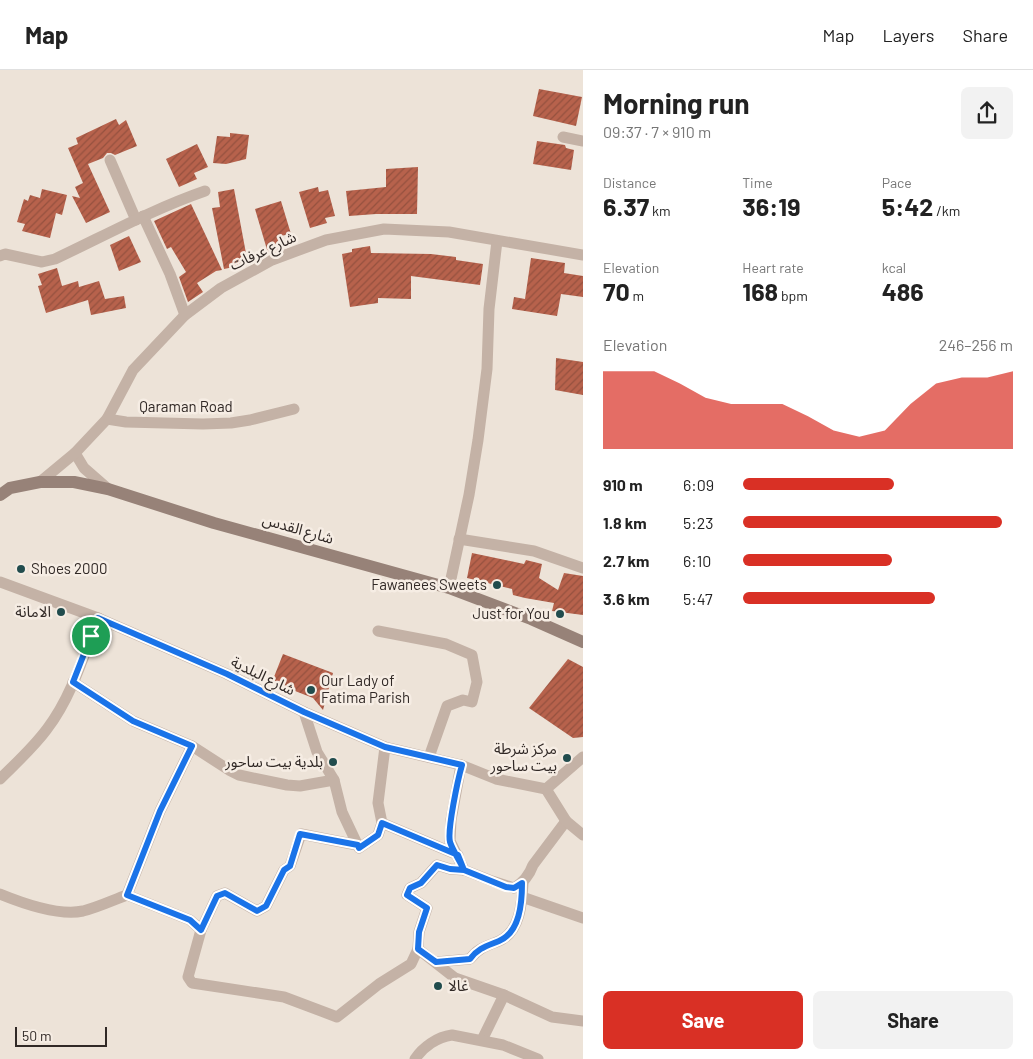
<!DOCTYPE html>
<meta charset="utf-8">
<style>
:root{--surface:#fff;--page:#f2f2f2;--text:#222;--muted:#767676;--line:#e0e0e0;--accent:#d93025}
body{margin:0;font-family:Barlow,"Noto Sans Arabic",sans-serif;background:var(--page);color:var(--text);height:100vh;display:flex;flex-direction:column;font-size:19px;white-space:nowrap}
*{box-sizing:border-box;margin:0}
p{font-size:16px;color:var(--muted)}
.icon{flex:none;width:28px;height:28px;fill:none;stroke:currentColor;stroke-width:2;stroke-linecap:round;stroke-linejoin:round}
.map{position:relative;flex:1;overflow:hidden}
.side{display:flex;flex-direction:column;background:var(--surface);width:450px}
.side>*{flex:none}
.scale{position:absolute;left:15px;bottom:12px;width:92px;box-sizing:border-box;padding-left:5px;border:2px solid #312926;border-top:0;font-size:14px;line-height:18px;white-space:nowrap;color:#312926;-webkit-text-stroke:4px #f6ede4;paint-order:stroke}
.pin{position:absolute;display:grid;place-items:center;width:42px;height:42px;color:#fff;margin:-21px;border:2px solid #fff;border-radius:50%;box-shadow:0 1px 5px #0007}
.round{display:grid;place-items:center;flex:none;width:52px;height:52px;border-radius:8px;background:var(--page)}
.overview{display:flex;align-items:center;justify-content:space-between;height:85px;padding:0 20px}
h1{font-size:28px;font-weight:700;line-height:38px}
.stats{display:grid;grid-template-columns:repeat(3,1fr);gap:8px;height:85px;padding:5px 20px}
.stats div{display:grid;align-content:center}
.stats b{font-size:25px;font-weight:700}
.stats small{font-size:14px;font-weight:400}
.stats p{font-size:14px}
.chart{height:140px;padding:10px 20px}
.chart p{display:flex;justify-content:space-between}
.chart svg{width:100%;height:90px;margin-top:5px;fill:var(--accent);opacity:.7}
.action{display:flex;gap:10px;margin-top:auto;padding:10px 20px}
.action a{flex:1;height:58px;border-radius:8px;background:var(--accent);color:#fff;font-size:20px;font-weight:700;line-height:58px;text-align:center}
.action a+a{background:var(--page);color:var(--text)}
ul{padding:0 20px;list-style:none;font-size:16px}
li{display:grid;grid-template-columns:80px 60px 1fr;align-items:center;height:38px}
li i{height:12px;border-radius:6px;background:var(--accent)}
header{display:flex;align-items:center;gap:30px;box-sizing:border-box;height:70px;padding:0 25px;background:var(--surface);border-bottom:1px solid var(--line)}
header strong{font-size:24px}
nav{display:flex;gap:28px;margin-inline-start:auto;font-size:18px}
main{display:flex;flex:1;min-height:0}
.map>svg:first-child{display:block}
</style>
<header>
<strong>Map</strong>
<nav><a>Map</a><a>Layers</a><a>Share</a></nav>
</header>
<main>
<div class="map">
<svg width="583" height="989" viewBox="0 0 583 989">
<defs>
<pattern id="building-hatch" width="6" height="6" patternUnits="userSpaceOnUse" patternTransform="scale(1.25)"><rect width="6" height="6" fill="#b7624c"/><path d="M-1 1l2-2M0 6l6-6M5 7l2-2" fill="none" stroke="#95513f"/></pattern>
</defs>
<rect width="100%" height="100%" fill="#ede3d8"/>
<g fill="url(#building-hatch)">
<polygon points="539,19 582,27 576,56 533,46"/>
<polygon points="116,49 119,55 126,50 137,76 115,85 111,83 107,83 103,88 88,94 110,142 86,153 72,126 80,128 75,117 83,113 68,78 78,74 76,68"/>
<polygon points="230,63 249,65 246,89 226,94 213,93 217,66 230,67"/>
<polygon points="537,71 565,75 566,78 574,80 571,100 533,94"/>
<polygon points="197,74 208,97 194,103 197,109 179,117 166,89"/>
<polygon points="418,97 417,144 376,144 349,146 346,121 386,117 386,99"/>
<polygon points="318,117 319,122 328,120 335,146 325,148 327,153 310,158 299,122"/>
<polygon points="42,119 67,125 62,145 56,143 50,168 22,161 25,154 17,152 24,129 28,131 30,125 40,128"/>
<polygon points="234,119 248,194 224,199 212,138 220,137 218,122"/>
<polygon points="281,131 291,164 280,166 283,178 268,183 255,139"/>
<polygon points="191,134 222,200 216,201 197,213 203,222 188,232 179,207 186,202 171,177 167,179 154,151"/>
<polygon points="129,166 141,192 119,201 110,175"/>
<polygon points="370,176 371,183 431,184 456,187 456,190 483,194 480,215 411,206 411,229 378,228 378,233 350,237 342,184 352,182 352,179"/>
<polygon points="531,188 565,193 564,203 583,206 583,227 561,224 557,246 512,239 514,227 525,229"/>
<polygon points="57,198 62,216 78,211 79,217 99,211 105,229 124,226 126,238 91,245 88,230 46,243 38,216 42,215 38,204"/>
<polygon points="556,288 583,292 583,325 555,320"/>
<polygon points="472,483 524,494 526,490 542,494 539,508 558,520 564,503 583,506 583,545 552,541 554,533 525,528 513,525 512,519 467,508"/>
<polygon points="283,584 333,603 323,640 313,628 272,612"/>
<polygon points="568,589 583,597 583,667 573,668 529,638"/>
</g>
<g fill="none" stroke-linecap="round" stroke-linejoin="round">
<g stroke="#c4b2a6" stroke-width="11">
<polyline points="563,67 583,71"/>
<polyline points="110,90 136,150"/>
<polyline points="143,146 170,204 185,245"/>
<path d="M0,186L5,184L42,192L55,189C104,166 153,139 205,121"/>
<polyline points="107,349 126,352 203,354 231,353 250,350 294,339"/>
<polyline points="75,383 84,398 108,419"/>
<polyline points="40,412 75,383 107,349 133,300 185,245 221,218 272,190 326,170 384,159 449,162 583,185"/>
<polyline points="459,469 534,481 583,498"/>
<polyline points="0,512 98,548 227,604 304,642 385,677 461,695 496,709 546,719"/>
<polyline points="449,518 469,425 478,370 487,299 489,239 497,171"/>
<polyline points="378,561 446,574 472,585 477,612 472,632 463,630 447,636 429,687"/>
<path d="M73,612L133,651L192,676L160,741L127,825L190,850L201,860L188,907L192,913L284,927L337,947L379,914L411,894L418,879L419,862L427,838L407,825L410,818L421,813L437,795L450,799L464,800L492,811L514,818C523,813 529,806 533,795L566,751"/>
<polyline points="192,676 229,700 239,705 287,715 300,716 334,710 317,682 304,642"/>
<polyline points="461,695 451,750 450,771 464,800"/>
<path d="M0,709C16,693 33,678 47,659C71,628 84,585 98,548"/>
<polyline points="334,710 342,742 359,778 378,765 382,753 378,733 385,677"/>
<polyline points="546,719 566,751 583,765"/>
<polyline points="546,719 583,687"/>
<polyline points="382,753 458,785"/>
<path d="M0,824C22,833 59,846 83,841C99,837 113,830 127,825"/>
<polyline points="522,827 583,848"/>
<polyline points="201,860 217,826 225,823 257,841 266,836 284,800 290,796 301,764 357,775"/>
<polyline points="418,879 455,908 504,925"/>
<path d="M436,892L470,889C478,878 487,876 499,871C520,862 522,833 523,813"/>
<polyline points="482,970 504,925 552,947 583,951"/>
<path d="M415,989C423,977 437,967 452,965L503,975L538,989"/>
</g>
<polyline stroke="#978278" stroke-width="12" points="0,425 10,418 40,412 74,412 108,419 214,453 449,518 531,549 583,572"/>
</g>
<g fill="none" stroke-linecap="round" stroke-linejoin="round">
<defs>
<path id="route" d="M91,566L73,612L133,651L192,676L160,741L127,825L190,850L201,860L217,826L225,823L257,841L266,836L284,800L290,796L300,764L358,775L359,778L378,765L382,753L458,785L464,800L450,799L437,795L421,813L410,818L407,825L427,838L419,862L418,879L436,892L470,889C478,878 487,876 499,871C520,862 522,833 522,813L514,818L506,817L464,800C460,791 453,781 450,772C447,760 458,709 462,695L385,677L304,642L227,604L98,548L91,566"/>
</defs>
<use href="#route" stroke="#fff" stroke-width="10"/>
<use href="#route" stroke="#1a73e8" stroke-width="6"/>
</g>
<g fill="#214c4d" stroke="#f6ede4" stroke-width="2">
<circle cx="21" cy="499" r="5"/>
<circle cx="497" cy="515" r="5"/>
<circle cx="61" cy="542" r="5"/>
<circle cx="560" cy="544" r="5"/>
<circle cx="311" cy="620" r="5"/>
<circle cx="567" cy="688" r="5"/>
<circle cx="333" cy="692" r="5"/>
<circle cx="438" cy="916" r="5"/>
</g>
<g text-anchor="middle" stroke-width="5" stroke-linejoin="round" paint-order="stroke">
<g font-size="15" fill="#312926" stroke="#f6ede4">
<text transform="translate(263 181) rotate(-25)" y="5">شارع عرفات</text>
<text x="186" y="342">Qaraman Road</text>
<text transform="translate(298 459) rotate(16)" y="5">شارع القدس</text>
<text transform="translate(263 606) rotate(26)" y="5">شارع البلدية</text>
</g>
<g font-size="15" fill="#312926" stroke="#f6ede4" text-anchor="end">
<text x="31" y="504" text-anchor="start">Shoes 2000</text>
<text x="487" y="520">Fawanees Sweets</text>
<text x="51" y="547">الامانة</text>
<text x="550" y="549">Just for You</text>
<text x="321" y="616" text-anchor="start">Our Lady of<tspan x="321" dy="17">Fatima Parish</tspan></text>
<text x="557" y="684">مركز شرطة<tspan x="557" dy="17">بيت ساحور</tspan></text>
<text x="323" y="697">بلدية بيت ساحور</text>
<text x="448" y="921" text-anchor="start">غالا</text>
</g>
</g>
</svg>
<div class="scale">50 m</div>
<div class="pin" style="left:91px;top:566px;background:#1e9e55"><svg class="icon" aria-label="arrive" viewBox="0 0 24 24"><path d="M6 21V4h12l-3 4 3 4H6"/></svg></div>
</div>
<section class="side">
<div class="overview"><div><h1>Morning run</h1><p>09:37 · 7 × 910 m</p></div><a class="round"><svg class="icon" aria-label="share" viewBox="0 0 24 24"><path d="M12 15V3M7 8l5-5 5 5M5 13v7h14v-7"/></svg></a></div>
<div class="stats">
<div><p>Distance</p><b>6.37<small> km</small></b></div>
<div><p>Time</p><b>36:19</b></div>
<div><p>Pace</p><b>5:42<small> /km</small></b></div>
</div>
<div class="stats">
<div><p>Elevation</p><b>70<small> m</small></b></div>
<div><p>Heart rate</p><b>168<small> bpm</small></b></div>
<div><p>kcal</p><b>486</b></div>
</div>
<div class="chart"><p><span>Elevation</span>246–256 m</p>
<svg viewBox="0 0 160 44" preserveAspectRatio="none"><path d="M0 44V6L10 6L20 6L30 12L40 19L50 22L60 22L70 22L80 28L90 35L100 38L110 35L120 22L130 12L140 9L150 9L160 6V44z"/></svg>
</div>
<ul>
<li><b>910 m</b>6:09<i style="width:56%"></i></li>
<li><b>1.8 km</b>5:23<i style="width:96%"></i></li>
<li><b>2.7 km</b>6:10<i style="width:55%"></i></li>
<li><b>3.6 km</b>5:47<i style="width:71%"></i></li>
</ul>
<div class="action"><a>Save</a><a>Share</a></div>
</section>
</main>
